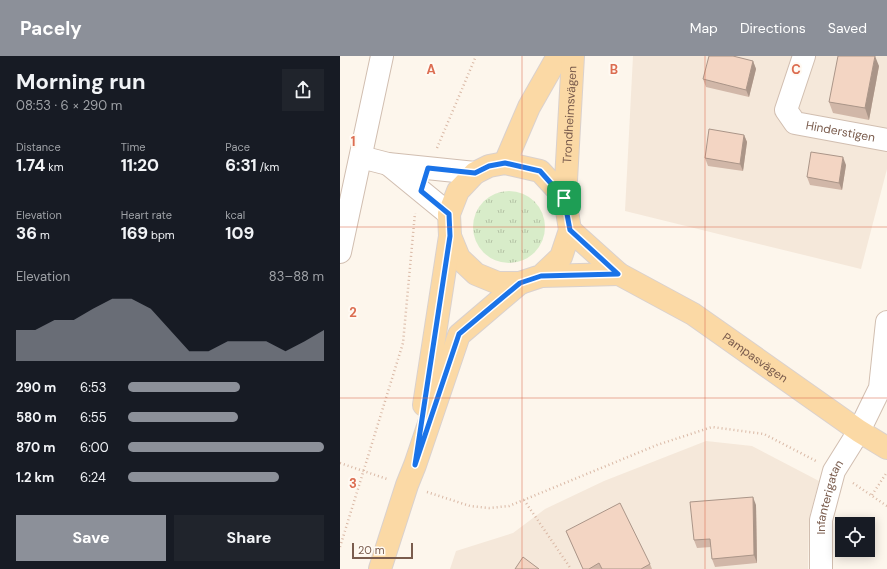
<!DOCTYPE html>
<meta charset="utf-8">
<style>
:root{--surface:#171b24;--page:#20242c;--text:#f1f3f6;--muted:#9ea1a6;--accent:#8c9099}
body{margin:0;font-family:"DM Sans",sans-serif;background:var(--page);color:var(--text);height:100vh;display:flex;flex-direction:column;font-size:15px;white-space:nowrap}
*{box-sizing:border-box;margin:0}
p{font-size:13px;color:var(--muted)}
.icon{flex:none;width:22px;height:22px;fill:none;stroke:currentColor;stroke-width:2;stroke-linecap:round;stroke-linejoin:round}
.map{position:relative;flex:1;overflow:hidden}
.drawer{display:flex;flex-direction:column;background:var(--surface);width:340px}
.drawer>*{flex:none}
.buttons{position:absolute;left:495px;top:461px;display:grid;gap:8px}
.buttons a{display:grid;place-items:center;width:40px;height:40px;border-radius:0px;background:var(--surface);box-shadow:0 2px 10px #0003;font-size:20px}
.scale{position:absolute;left:12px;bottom:10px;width:61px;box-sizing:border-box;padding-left:4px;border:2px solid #7a5c4d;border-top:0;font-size:11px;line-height:14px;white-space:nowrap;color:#7a5c4d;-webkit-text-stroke:3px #fffaf3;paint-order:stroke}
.pin{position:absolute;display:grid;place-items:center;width:34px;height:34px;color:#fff;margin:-17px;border-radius:8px;box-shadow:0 2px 6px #0006}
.round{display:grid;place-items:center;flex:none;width:42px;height:42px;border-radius:0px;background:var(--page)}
.headline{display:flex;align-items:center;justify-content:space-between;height:68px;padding:0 16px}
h1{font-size:22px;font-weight:700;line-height:30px}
.stats{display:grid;grid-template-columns:repeat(3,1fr);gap:6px;height:68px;padding:4px 16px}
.stats div{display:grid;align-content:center}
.stats b{font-size:17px;font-weight:700}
.stats small{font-size:11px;font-weight:400}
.stats p{font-size:11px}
.chart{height:112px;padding:8px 16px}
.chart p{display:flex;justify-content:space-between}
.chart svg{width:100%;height:72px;margin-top:4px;fill:var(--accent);opacity:.7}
.primary-button{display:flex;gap:8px;margin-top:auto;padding:8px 16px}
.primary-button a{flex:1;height:46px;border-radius:0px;background:var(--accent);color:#fff;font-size:16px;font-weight:700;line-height:46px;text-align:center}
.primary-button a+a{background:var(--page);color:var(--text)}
ul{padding:0 16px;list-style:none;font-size:13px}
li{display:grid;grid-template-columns:64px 48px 1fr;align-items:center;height:30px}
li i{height:10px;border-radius:5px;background:var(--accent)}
header{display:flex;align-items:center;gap:24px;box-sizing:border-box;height:56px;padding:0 20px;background:var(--accent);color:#fff}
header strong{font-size:19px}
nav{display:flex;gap:22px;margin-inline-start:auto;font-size:14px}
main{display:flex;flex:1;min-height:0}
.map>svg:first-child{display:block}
</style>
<header>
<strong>Pacely</strong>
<nav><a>Map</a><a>Directions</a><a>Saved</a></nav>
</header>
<main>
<section class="drawer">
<div class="headline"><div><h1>Morning run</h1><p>08:53 · 6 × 290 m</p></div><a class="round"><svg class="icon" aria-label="share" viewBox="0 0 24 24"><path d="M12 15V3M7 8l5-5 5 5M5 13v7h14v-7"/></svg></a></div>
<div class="stats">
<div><p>Distance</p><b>1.74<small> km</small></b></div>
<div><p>Time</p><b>11:20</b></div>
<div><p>Pace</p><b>6:31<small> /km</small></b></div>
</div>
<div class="stats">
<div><p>Elevation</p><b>36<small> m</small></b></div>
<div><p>Heart rate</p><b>169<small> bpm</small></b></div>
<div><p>kcal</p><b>109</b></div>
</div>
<div class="chart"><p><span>Elevation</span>83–88 m</p>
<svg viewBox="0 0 160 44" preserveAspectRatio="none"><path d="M0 44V25L10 25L20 19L30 19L40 12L50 6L60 6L70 12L80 25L90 38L100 38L110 32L120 32L130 32L140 38L150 32L160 25V44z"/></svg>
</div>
<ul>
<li><b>290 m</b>6:53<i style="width:57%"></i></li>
<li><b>580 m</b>6:55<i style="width:56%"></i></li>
<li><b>870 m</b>6:00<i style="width:100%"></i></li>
<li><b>1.2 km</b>6:24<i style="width:77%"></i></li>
</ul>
<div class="primary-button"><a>Save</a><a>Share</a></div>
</section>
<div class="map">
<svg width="547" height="513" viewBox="0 0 547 513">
<defs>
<pattern id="park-tufts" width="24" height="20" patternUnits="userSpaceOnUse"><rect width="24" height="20" fill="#d8ecc9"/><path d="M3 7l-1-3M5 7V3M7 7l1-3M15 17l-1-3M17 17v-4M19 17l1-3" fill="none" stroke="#b4c2a5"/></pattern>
</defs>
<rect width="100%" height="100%" fill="#fdf6ec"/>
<g fill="#f5e8da">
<polygon points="293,0 547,0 547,113 521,213 285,155"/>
<polygon points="366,385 412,390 479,425 469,463 468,513 110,513 116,495 173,477 205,453 264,425"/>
</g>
<circle fill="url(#park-tufts)" cx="169" cy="171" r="36"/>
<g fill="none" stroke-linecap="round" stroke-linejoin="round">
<defs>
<g id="minor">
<path id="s1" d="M464,0L446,54L455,67L547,84"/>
<polyline points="21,101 48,108 135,117"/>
<polyline points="48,108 109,158"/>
<polyline points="0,196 42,0"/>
<path id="s2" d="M481,513V464L494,415L519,375L540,332L547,266"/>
</g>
<g id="major">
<polyline points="165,107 189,51 218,0"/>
<path id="s3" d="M225,142L200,115L165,107L149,110L135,117L118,135L109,158L110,180L119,202L136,218L158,227H180L201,220L221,201L230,174L225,142L233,0"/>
<path id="s4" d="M230,174L279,218L353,258L519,375L547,392"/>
<polyline points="201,220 279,218"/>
<polyline points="84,349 110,180"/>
<polyline points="40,513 67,429 75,409 119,279 180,227"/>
</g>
</defs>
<use href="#minor" stroke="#d1beb0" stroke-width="24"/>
<use href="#major" stroke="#dad1cd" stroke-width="24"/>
<g stroke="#d9b8a5" stroke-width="2.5" stroke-dasharray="1 3" stroke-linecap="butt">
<polyline points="97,92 136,0"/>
<polyline points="0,407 47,423"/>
<polyline points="513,427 547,450"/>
<polyline points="87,436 130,450 149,452 169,450 317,389 372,371 424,378 476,405"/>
<polyline points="532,439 547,416"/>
<polyline points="184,444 231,513"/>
<polyline points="0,491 63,287 75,157"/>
</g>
<use href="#minor" stroke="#fff" stroke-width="22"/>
<use href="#major" stroke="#fbd9a5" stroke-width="22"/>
</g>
<g fill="#d1b7a8">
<polygon points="413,5 416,13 409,41 366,31 363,23"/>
<polygon points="539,10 529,64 493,57 489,46"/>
<polygon points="404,79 407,86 403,115 368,110 365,102"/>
<polygon points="506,109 502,134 470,129 467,121"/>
<polygon points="416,449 417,507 375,511 372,503 371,491 357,492 354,484"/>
<polygon points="226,475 310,508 312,513 243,513"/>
</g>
<g fill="#aa9588">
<polygon points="535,0 539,10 529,64 525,52"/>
<polygon points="413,5 416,13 409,41 406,34"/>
<polygon points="404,79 407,86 403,115 400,108"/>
<polygon points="503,101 506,109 502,134 499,127"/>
<polygon points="413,441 416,449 417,507 414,499"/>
</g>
<g fill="#f3d5c3" stroke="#aa9588">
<polygon points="369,0 393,0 413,5 406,34 363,23"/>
<polygon points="498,0 535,0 525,52 489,46"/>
<polygon points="369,73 404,79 400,108 365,102"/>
<polygon points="471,96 503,101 499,127 467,121"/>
<polygon points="413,441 414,499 372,503 370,483 354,484 350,446"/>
<polygon points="280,447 310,508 301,513 262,513 259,507 249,513 243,513 226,475"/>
<polygon points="183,501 199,513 175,513"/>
</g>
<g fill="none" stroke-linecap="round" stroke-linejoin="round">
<defs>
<polygon id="route" points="165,107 200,115 224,142 230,174 278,218 201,220 180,227 119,278 75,409 110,180 109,158 81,135 88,112 135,117 149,110"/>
</defs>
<use href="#route" stroke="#fff" stroke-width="8"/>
<use href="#route" stroke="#1a73e8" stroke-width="5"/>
</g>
<path fill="none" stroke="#dc6d51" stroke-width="1" stroke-opacity="0.55" d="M182,0V513M365,0V513M0,171H547M0,342H547"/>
<g text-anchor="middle" stroke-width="4" stroke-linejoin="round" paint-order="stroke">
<g font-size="12" fill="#7a5c4d" stroke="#fffaf3">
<text dy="4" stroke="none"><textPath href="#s3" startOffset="463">Trondheimsvägen</textPath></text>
<text dy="4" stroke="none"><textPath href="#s1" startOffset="119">Hinderstigen</textPath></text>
<text dy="4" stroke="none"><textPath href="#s4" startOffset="226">Pampasvägen</textPath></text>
<text dy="4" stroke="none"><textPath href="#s2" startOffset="73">Infanterigatan</textPath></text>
</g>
</g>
<g font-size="13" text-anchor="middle" font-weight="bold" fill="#dc6d51" stroke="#fffaf3" stroke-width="4" stroke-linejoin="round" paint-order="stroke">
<text x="91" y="18">A</text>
<text x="274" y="18">B</text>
<text x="456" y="18">C</text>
<text x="13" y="90">1</text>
<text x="13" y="261">2</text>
<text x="13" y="432">3</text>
</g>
</svg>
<div class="buttons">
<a><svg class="icon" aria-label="locate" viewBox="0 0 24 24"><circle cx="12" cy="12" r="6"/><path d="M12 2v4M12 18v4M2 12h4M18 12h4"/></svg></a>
</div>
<div class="scale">20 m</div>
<div class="pin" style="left:224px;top:142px;background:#1e9e55"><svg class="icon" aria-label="arrive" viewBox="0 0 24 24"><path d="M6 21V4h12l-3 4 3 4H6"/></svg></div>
</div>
</main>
